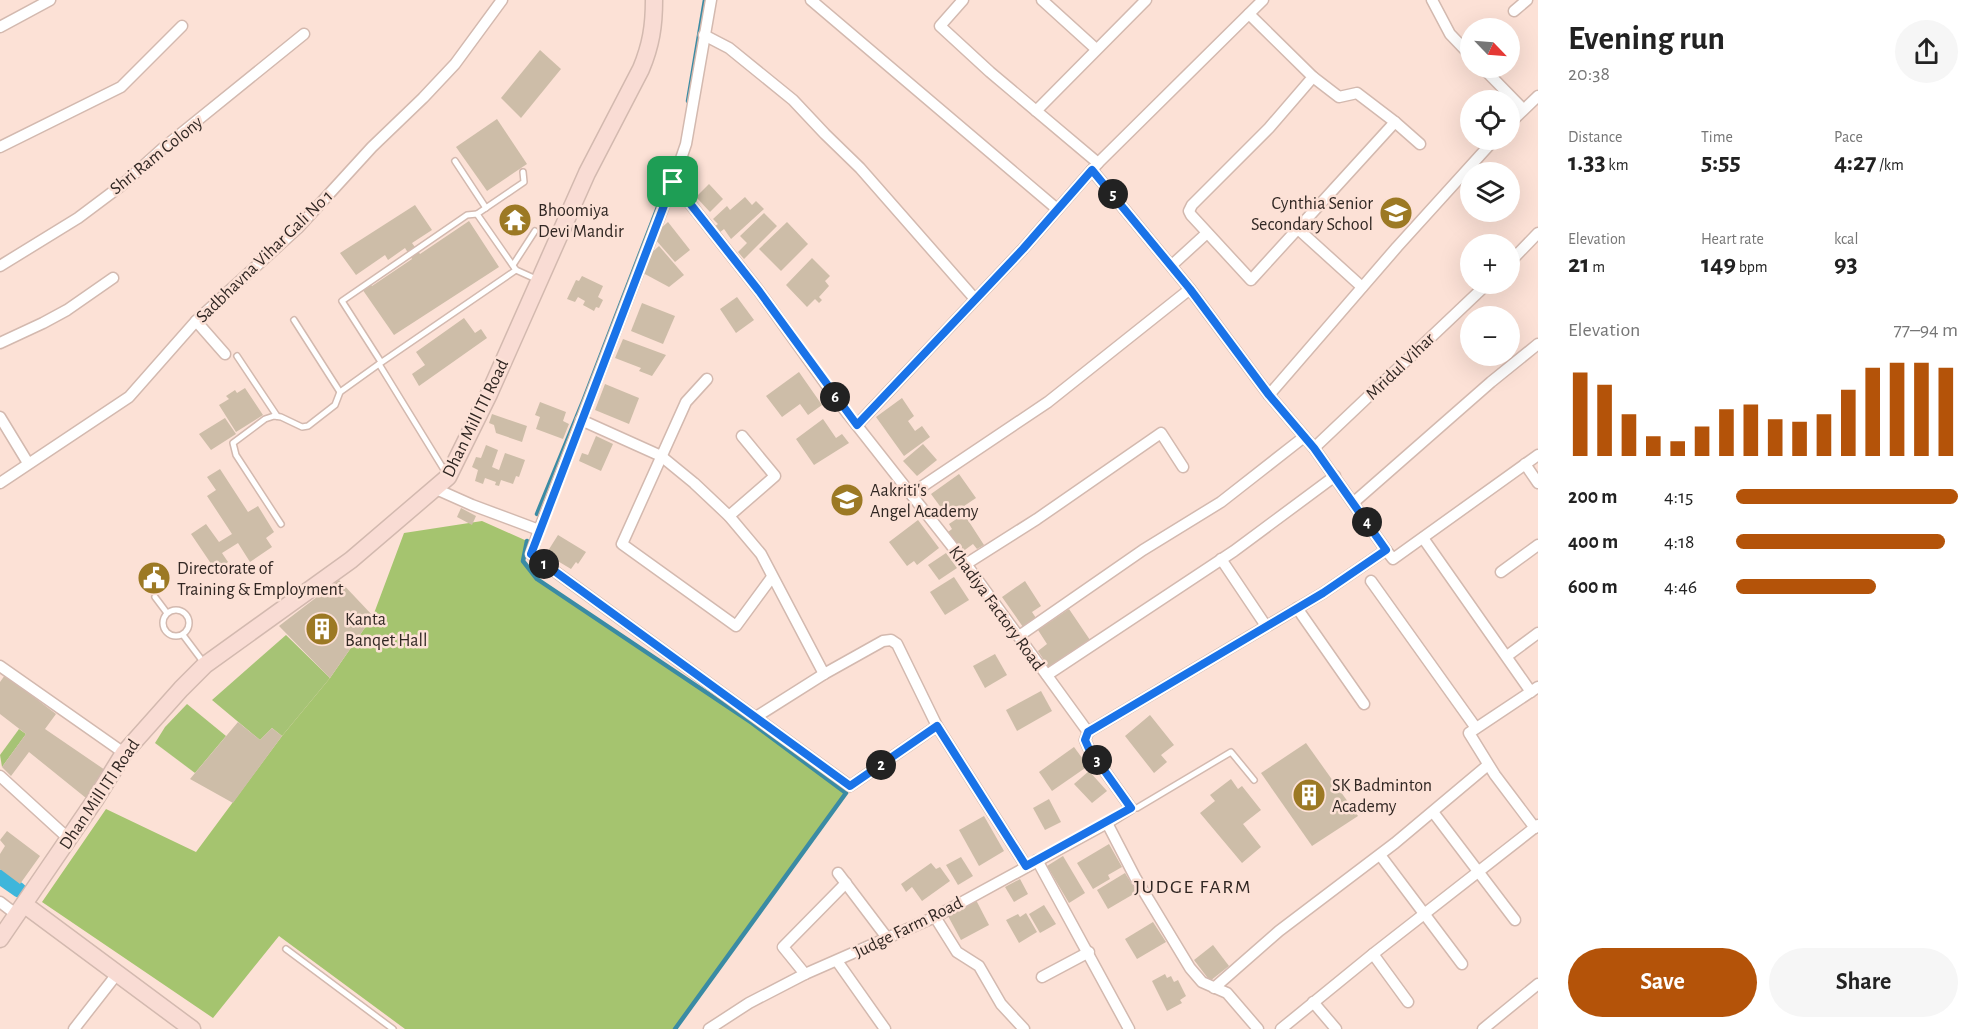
<!DOCTYPE html>
<meta charset="utf-8">
<style>
:root{--surface:#fff;--page:#f6f6f6;--text:#222;--muted:#767676;--accent:#b45309}
body{margin:0;font-family:"Alegreya Sans",sans-serif;background:var(--page);color:var(--text);height:100vh;display:flex;flex-direction:column;font-size:22px;white-space:nowrap}
*{box-sizing:border-box;margin:0}
p{font-size:20px;color:var(--muted)}
.icon{flex:none;width:33px;height:33px;fill:none;stroke:currentColor;stroke-width:2;stroke-linecap:round;stroke-linejoin:round}
.map{position:relative;flex:1;overflow:hidden}
.details{display:flex;flex-direction:column;background:var(--surface);width:450px}
.details>*{flex:none}
.needle{width:39px;rotate:115deg}
.fabs{position:absolute;left:1460px;top:18px;display:grid;gap:12px}
.fabs a{display:grid;place-items:center;width:60px;height:60px;border-radius:50%;background:var(--surface);box-shadow:0 6px 24px #0002;font-size:30px}
.pin{position:absolute;display:grid;place-items:center;width:51px;height:51px;color:#fff;margin:-26px;border-radius:12px;box-shadow:0 3px 9px #0006}
.km{position:absolute;width:30px;height:30px;margin:-15px;border-radius:50%;background:#222;color:#fff;font-size:16px;line-height:30px;text-align:center}
.round{display:grid;place-items:center;flex:none;width:63px;height:63px;border-radius:32px;background:var(--page)}
.summary{display:flex;align-items:center;justify-content:space-between;height:102px;padding:0 30px}
h1{font-size:33px;font-weight:600;line-height:45px}
.stats{display:grid;grid-template-columns:repeat(3,1fr);gap:9px;height:102px;padding:6px 30px}
.stats div{display:grid;align-content:center}
.stats b{font-size:26px;font-weight:600}
.stats small{font-size:16px;font-weight:400}
.stats p{font-size:16px}
.chart{height:168px;padding:12px 30px}
.chart p{display:flex;justify-content:space-between}
.chart svg{width:100%;height:108px;margin-top:6px;stroke:var(--accent);stroke-width:6}
.button{display:flex;gap:12px;margin-top:auto;padding:12px 30px}
.button a{flex:1;height:69px;border-radius:36px;background:var(--accent);color:#fff;font-size:24px;font-weight:600;line-height:69px;text-align:center}
.button a+a{background:var(--page);color:var(--text)}
ul{padding:0 30px;list-style:none;font-size:20px}
li{display:grid;grid-template-columns:96px 72px 1fr;align-items:center;height:45px}
li i{height:15px;border-radius:8px;background:var(--accent)}
main{display:flex;flex:1;min-height:0}
.map>svg:first-child{display:block}
</style>
<main>
<div class="map">
<svg width="1538" height="1029" viewBox="0 0 1538 1029">
<rect width="100%" height="100%" fill="#fce1d6"/>
<g fill="#a6c375">
<polygon points="286,635 330,678 282,736 272,728 260,740 212,700"/>
<polygon points="187,704 226,736 195,773 155,743 165,727"/>
<polygon points="19,729 26,734 2,767 0,755"/>
</g>
<polygon fill="#a5c46f" points="482,521 527,541 523,561 537,579 752,723 846,793 675,1029 405,1029 279,936 213,1018 42,902 106,809 196,852 282,736 330,678 373,616 404,533"/>
<g fill="none" stroke-linecap="round" stroke-linejoin="round">
<g stroke="#3a8ba4" stroke-width="4.5">
<polyline points="688,101 705,0"/>
<polyline points="537,514 584,399 658,207"/>
<polyline points="527,541 523,561 537,579 752,723 846,793 675,1029"/>
</g>
<polyline stroke="#3eb6db" stroke-width="15" points="0,877 19,890"/>
</g>
<g fill="#cdbda8">
<polygon points="540,50 561,69 521,118 501,98"/>
<polygon points="497,119 527,164 487,191 456,147"/>
<polygon points="709,184 723,199 710,212 696,197"/>
<polygon points="745,197 752,205 756,201 764,209 731,239 724,229 719,233 714,227 718,224 713,219 727,206 730,210"/>
<polygon points="415,205 432,230 412,243 420,254 469,221 499,267 394,335 360,286 368,281 372,286 412,259 405,248 388,260 385,255 356,275 340,253"/>
<polygon points="514,212 523,223 516,228 507,218"/>
<polygon points="764,213 777,226 744,259 738,252 747,243 740,236"/>
<polygon points="668,222 690,250 675,262 655,239 659,230"/>
<polygon points="787,222 808,244 781,271 759,249"/>
<polygon points="659,246 684,275 669,287 643,273 649,255"/>
<polygon points="812,258 830,276 825,281 829,286 819,297 822,300 819,303 815,299 807,307 786,285"/>
<polygon points="582,276 603,286 598,297 603,300 599,308 596,307 594,311 583,305 585,301 578,297 575,302 567,299 576,280 579,281"/>
<polygon points="737,297 754,320 736,333 720,309"/>
<polygon points="642,303 675,316 663,344 631,331"/>
<polygon points="464,318 475,333 481,329 487,338 419,386 412,374 425,365 416,352"/>
<polygon points="623,339 666,355 652,376 639,371 641,368 615,358"/>
<polygon points="799,372 822,405 808,415 800,404 782,417 766,396"/>
<polygon points="605,384 639,398 629,424 595,410"/>
<polygon points="245,388 263,415 236,432 219,405 229,399 226,396 235,390 237,393"/>
<polygon points="902,398 914,416 908,421 915,431 922,426 930,437 904,456 876,417"/>
<polygon points="540,402 566,412 563,421 569,424 563,439 536,429 540,417 535,415"/>
<polygon points="492,414 527,426 522,442 496,433 494,425 489,423"/>
<polygon points="225,418 236,434 211,450 199,434"/>
<polygon points="823,419 836,438 842,434 849,443 814,465 796,439"/>
<polygon points="596,436 613,444 601,471 579,461 582,453 588,455"/>
<polygon points="923,444 937,460 917,476 903,461"/>
<polygon points="486,445 498,450 492,467 499,470 505,453 525,460 519,477 516,476 513,484 501,480 499,486 495,485 496,482 485,478 483,484 475,481 478,470 472,467 476,457 481,458"/>
<polygon points="220,469 248,512 258,506 274,532 266,538 272,547 250,562 238,543 222,553 228,562 216,571 191,534 206,524 219,542 232,534 207,496 216,490 207,477"/>
<polygon points="959,474 976,498 955,512 952,508 945,513 931,494"/>
<polygon points="461,508 476,516 472,525 457,517"/>
<polygon points="964,514 984,545 977,549 973,544 962,552 948,532 952,529 949,524"/>
<polygon points="918,520 939,548 917,565 914,561 907,566 889,542"/>
<polygon points="558,535 586,552 578,564 576,562 571,569 546,554"/>
<polygon points="946,553 957,568 939,580 928,565"/>
<polygon points="954,577 969,600 945,615 930,592"/>
<polygon points="339,580 373,616 330,678 279,626"/>
<polygon points="1025,581 1041,606 1032,612 1036,618 1023,627 1002,597"/>
<polygon points="1069,609 1090,640 1049,668 1038,651 1047,644 1038,630"/>
<polygon points="995,654 1007,675 985,688 973,666"/>
<polygon points="5,675 56,714 45,729 105,770 86,798 29,752 11,776 2,767 26,734 0,714 0,682"/>
<polygon points="1041,691 1052,711 1017,731 1006,710"/>
<polygon points="1150,715 1174,745 1161,755 1167,762 1154,773 1125,736"/>
<polygon points="238,722 260,740 272,728 282,736 233,803 190,779"/>
<polygon points="1306,743 1358,816 1312,846 1261,773"/>
<polygon points="1074,747 1088,766 1052,791 1039,772"/>
<polygon points="1089,771 1107,791 1092,803 1074,784"/>
<polygon points="1231,779 1238,789 1242,786 1261,810 1243,824 1261,847 1242,863 1200,813 1215,801 1210,795"/>
<polygon points="1049,799 1061,822 1045,830 1033,808"/>
<polygon points="984,816 1004,851 979,866 959,830"/>
<polygon points="7,831 40,856 20,884 0,869 0,854 5,846 0,840"/>
<polygon points="1109,844 1122,867 1108,875 1110,879 1093,889 1077,863"/>
<polygon points="1063,856 1085,893 1069,903 1047,866"/>
<polygon points="961,857 973,876 958,885 946,865"/>
<polygon points="931,863 936,869 940,867 950,881 922,901 912,887 906,892 901,884"/>
<polygon points="1125,873 1137,892 1108,909 1097,890"/>
<polygon points="1020,879 1028,894 1014,902 1005,887"/>
<polygon points="976,900 989,925 961,940 948,916"/>
<polygon points="1044,905 1056,924 1040,933 1029,914"/>
<polygon points="1026,913 1037,932 1019,943 1006,920 1018,914 1020,917"/>
<polygon points="1153,922 1166,942 1137,959 1125,939"/>
<polygon points="1213,945 1229,966 1210,981 1194,960"/>
<polygon points="1165,974 1167,978 1171,976 1174,982 1178,980 1186,996 1180,1000 1182,1003 1167,1011 1152,981"/>
</g>
<g fill="none" stroke-linecap="round" stroke-linejoin="round">
<defs>
<g id="lane">
<polyline points="455,161 486,208"/>
<polyline points="523,172 524,182 477,214 516,270 536,279"/>
<polyline points="513,265 535,231"/>
<polyline points="294,320 340,392"/>
<polyline points="237,356 277,416"/>
<polyline points="381,362 342,301 467,215 477,214"/>
<polyline points="446,473 379,364 516,270"/>
<polyline points="281,524 236,455 233,443 265,419 274,416 281,417 302,427 308,426 335,405 340,392 379,364"/>
<polyline points="155,597 167,613"/>
<circle cx="176" cy="623" r="13"/>
<polyline points="183,635 204,663"/>
<polyline points="1131,808 1137,808 1231,752 1254,780"/>
<polyline points="286,949 393,1029"/>
</g>
<g id="street">
<polyline points="811,0 1057,209"/>
<polyline points="963,0 940,26 990,72 1098,163"/>
<polyline points="1042,0 1096,49"/>
<polyline points="1432,0 1450,34 1470,55"/>
<polyline points="1514,11 1527,0"/>
<polyline points="1249,14 1313,77 1269,128 1192,205 1189,211 1191,215 1251,280 1395,122 1420,144"/>
<polyline points="0,27 50,0"/>
<polyline points="704,35 729,48 793,100 825,134 860,168 975,299"/>
<polyline points="1483,68 1523,109"/>
<polyline points="1313,77 1339,97 1357,93 1395,122"/>
<polyline points="1036,111 1146,0"/>
<polyline points="1509,124 1538,96"/>
<polyline points="0,147 121,87 182,26"/>
<polyline points="673,182 759,291 840,404 966,564 1088,732 1085,740 1089,749 1131,808 1107,823 1135,877 1190,968 1202,982 1227,993 1258,1029"/>
<polyline points="1298,229 1362,287"/>
<polyline points="1509,263 1538,233"/>
<polyline points="1172,265 1207,233"/>
<polyline points="0,266 78,218 122,185 162,149 304,34"/>
<polyline points="196,321 225,354"/>
<polyline points="0,343 43,323 67,310 113,278"/>
<polyline points="707,379 686,402 622,544 736,626 772,577"/>
<polyline points="1269,395 1397,247 1494,140"/>
<polyline points="0,417 28,463"/>
<polyline points="581,420 661,456 694,483 729,516 761,554 824,674"/>
<polyline points="857,425 1023,249 1098,163 1263,0"/>
<polyline points="1314,448 1487,284"/>
<polyline points="1525,464 1538,483"/>
<polyline points="0,483 129,397 196,321 298,228 372,147 423,98 455,64 502,0"/>
<polyline points="436,489 472,505 539,530 673,182 686,144 711,0"/>
<polyline points="911,494 1048,402 1190,289"/>
<polyline points="1353,503 1491,382 1538,344"/>
<polyline points="729,516 775,476 742,436"/>
<polyline points="539,530 531,554 850,786 937,726"/>
<polyline points="1423,538 1531,692"/>
<polyline points="1386,550 1393,559 1538,455"/>
<polyline points="1221,559 1266,626"/>
<polyline points="966,564 1037,519 1161,433 1183,467"/>
<polyline points="1501,572 1538,545"/>
<polyline points="1371,581 1476,728"/>
<polyline points="1297,608 1364,704"/>
<polyline points="1019,636 1143,550 1221,502 1304,437"/>
<polyline points="1507,656 1538,633"/>
<polyline points="0,666 124,753"/>
<polyline points="1047,675 1234,551 1335,476"/>
<polyline points="756,717 824,674 883,641 891,640 897,644 937,726 1026,866"/>
<polyline points="1088,732 1323,593 1386,550 1314,448 1269,395 1190,289 1092,170"/>
<polyline points="0,776 69,839"/>
<polyline points="1433,812 1515,920"/>
<polyline points="1535,828 1495,775 1469,733 1538,687"/>
<polyline points="1380,855 1462,964"/>
<polyline points="1037,860 1129,1029"/>
<polyline points="838,873 888,939"/>
<polyline points="0,902 17,915"/>
<polyline points="935,917 957,952 979,966 1001,1004 1024,1029"/>
<polyline points="1373,954 1408,1002"/>
<polyline points="837,961 885,1029"/>
<polyline points="805,974 783,947 846,883"/>
<polyline points="1042,977 1089,952"/>
<polyline points="1214,988 1279,931 1395,843 1488,765"/>
<polyline points="1313,1002 1336,1029"/>
<polyline points="74,1029 117,974"/>
<polyline points="709,1029 749,1003 805,974 935,917 1107,823"/>
<polyline points="1281,1029 1373,954 1538,825"/>
<polyline points="1483,1029 1538,984"/>
</g>
<g id="secondary">
<polyline points="25,905 192,1029"/>
<path d="M0,939L95,800L124,753L181,689L205,665L351,560L448,477L489,394L587,173L641,69C651,45 654,26 654,0"/>
</g>
</defs>
<use href="#lane" stroke="#d3b9af" stroke-width="8"/>
<use href="#street" stroke="#d3b9af" stroke-width="13"/>
<use href="#secondary" stroke="#d3b9af" stroke-width="19"/>
<use href="#lane" stroke="#fff" stroke-width="5"/>
<use href="#street" stroke="#fff" stroke-width="10"/>
<use href="#secondary" stroke="#f9dcd4" stroke-width="16"/>
</g>
<g fill="none" stroke-linecap="round" stroke-linejoin="round">
<defs>
<polygon id="route" points="1092,170 1190,289 1269,395 1314,448 1386,550 1323,593 1088,732 1085,740 1089,749 1131,808 1026,866 937,726 850,786 531,554 673,182 759,291 857,425 1023,249"/>
</defs>
<use href="#route" stroke="#fff" stroke-width="12"/>
<use href="#route" stroke="#1a73e8" stroke-width="8"/>
</g>
<defs>
<symbol id="school-disc" viewBox="-11 -11 22 22"><circle r="9.5" fill="#9c7924" stroke="#fce1d6"/><path d="M0-5L7-2L0 1L-7-2ZM-4 1L0 2.5L4 1V4Q0 6-4 4Z" fill="#fff"/></symbol>
<symbol id="temple-disc" viewBox="-11 -11 22 22"><circle r="9.5" fill="#9c7924" stroke="#fce1d6"/><path d="M0-6L5-2H3V0L6.5 2.5H4V6H1.5V3h-3V6H-4V2.5H-6.5L-3 0V-2H-5Z" fill="#fff"/></symbol>
<symbol id="civic-disc" viewBox="-11 -11 22 22"><circle r="9.5" fill="#9c7924" stroke="#fce1d6"/><path d="M-.6-6.5H3V-4.5H.6V-3L4-1V1h2V6H-6V1h2V-1L-.6-3ZM-1.2 2.5V6h2.4V2.5Z" fill="#fff"/></symbol>
<symbol id="building-disc" viewBox="-11 -11 22 22"><circle r="9.5" fill="#9c7924" stroke="#fce1d6"/><path d="M-4-6H4V6H1V3H-1V6H-4ZM-2.5-4.3h1.7v1.8h-1.7ZM.8-4.3h1.7v1.8H.8ZM-2.5-1h1.7V.8h-1.7ZM.8-1h1.7V.8H.8Z" fill="#fff"/></symbol>
</defs>
<g fill-rule="evenodd">
<use href="#school-disc" x="1377" y="194" width="38" height="38"/>
<use href="#temple-disc" x="496" y="201" width="38" height="38"/>
<use href="#school-disc" x="828" y="481" width="38" height="38"/>
<use href="#civic-disc" x="135" y="559" width="38" height="38"/>
<use href="#building-disc" x="303" y="610" width="38" height="38"/>
<use href="#building-disc" x="1290" y="776" width="38" height="38"/>
</g>
<g text-anchor="middle" stroke-width="5" stroke-linejoin="round" paint-order="stroke">
<g font-size="18" fill="#312723" stroke="#fce1d6">
<text transform="translate(156 155) rotate(-39)" y="6">Shri Ram Colony</text>
<text transform="translate(264 256) rotate(-44)" y="6">Sadbhavna Vihar Gali No 1</text>
<text transform="translate(1400 366) rotate(-44)" y="6">Mridul Vihar</text>
<text transform="translate(475 418) rotate(-64)" y="6">Dhan Mill ITI Road</text>
<text transform="translate(997 608) rotate(54)" y="6">Khadiya Factory Road</text>
<text transform="translate(99 794) rotate(-56)" y="6">Dhan Mill ITI Road</text>
<text transform="translate(908 927) rotate(-26)" y="6">Judge Farm Road</text>
</g>
<g font-size="18" fill="#312723" stroke="#fce1d6" text-anchor="start">
<text x="1373" y="209" text-anchor="end">Cynthia Senior<tspan x="1373" dy="21">Secondary School</tspan></text>
<text x="538" y="216">Bhoomiya<tspan x="538" dy="21">Devi Mandir</tspan></text>
<text x="870" y="496">Aakriti's<tspan x="870" dy="21">Angel Academy</tspan></text>
<text x="177" y="574">Directorate of<tspan x="177" dy="21">Training &amp; Employment</tspan></text>
<text x="345" y="625">Kanta<tspan x="345" dy="21">Banqet Hall</tspan></text>
<text x="1332" y="791">SK Badminton<tspan x="1332" dy="21">Academy</tspan></text>
</g>
<g font-size="20" letter-spacing="1.5" fill="#312723" stroke="#fce1d6">
<text x="1193" y="893">JUDGE FARM</text>
</g>
</g>
</svg>
<div class="fabs">
<a><svg class="needle" viewBox="-14 -14 28 28"><path d="M0-13l5 13h-10z" fill="#e53935"/><path d="M0 13l5-13h-10z" fill="#767676"/></svg></a>
<a><svg class="icon" aria-label="locate" viewBox="0 0 24 24"><circle cx="12" cy="12" r="6"/><path d="M12 2v4M12 18v4M2 12h4M18 12h4"/></svg></a>
<a><svg class="icon" aria-label="layers" viewBox="0 0 24 24"><path d="M12 4l9 5-9 5-9-5zM3 14l9 5 9-5"/></svg></a>
<a>+</a>
<a>−</a>
</div>
<div class="pin" style="left:673px;top:182px;background:#1e9e55"><svg class="icon" aria-label="arrive" viewBox="0 0 24 24"><path d="M6 21V4h12l-3 4 3 4H6"/></svg></div>
<b class="km" style="left:544px;top:564px">1</b>
<b class="km" style="left:881px;top:765px">2</b>
<b class="km" style="left:1097px;top:760px">3</b>
<b class="km" style="left:1367px;top:522px">4</b>
<b class="km" style="left:1113px;top:194px">5</b>
<b class="km" style="left:835px;top:397px">6</b>
</div>
<section class="details">
<div class="summary"><div><h1>Evening run</h1><p>20:38</p></div><a class="round"><svg class="icon" aria-label="share" viewBox="0 0 24 24"><path d="M12 15V3M7 8l5-5 5 5M5 13v7h14v-7"/></svg></a></div>
<div class="stats">
<div><p>Distance</p><b>1.33<small> km</small></b></div>
<div><p>Time</p><b>5:55</b></div>
<div><p>Pace</p><b>4:27<small> /km</small></b></div>
</div>
<div class="stats">
<div><p>Elevation</p><b>21<small> m</small></b></div>
<div><p>Heart rate</p><b>149<small> bpm</small></b></div>
<div><p>kcal</p><b>93</b></div>
</div>
<div class="chart"><p><span>Elevation</span>77–94 m</p>
<svg viewBox="0 0 160 44" preserveAspectRatio="none"><path d="M5 44V10M15 44V15M25 44V27M35 44V36M45 44V38M55 44V32M65 44V25M75 44V23M85 44V29M95 44V30M105 44V27M115 44V17M125 44V8M135 44V6M145 44V6M155 44V8"/></svg>
</div>
<ul>
<li><b>200 m</b>4:15<i style="width:100%"></i></li>
<li><b>400 m</b>4:18<i style="width:94%"></i></li>
<li><b>600 m</b>4:46<i style="width:63%"></i></li>
</ul>
<div class="button"><a>Save</a><a>Share</a></div>
</section>
</main>
